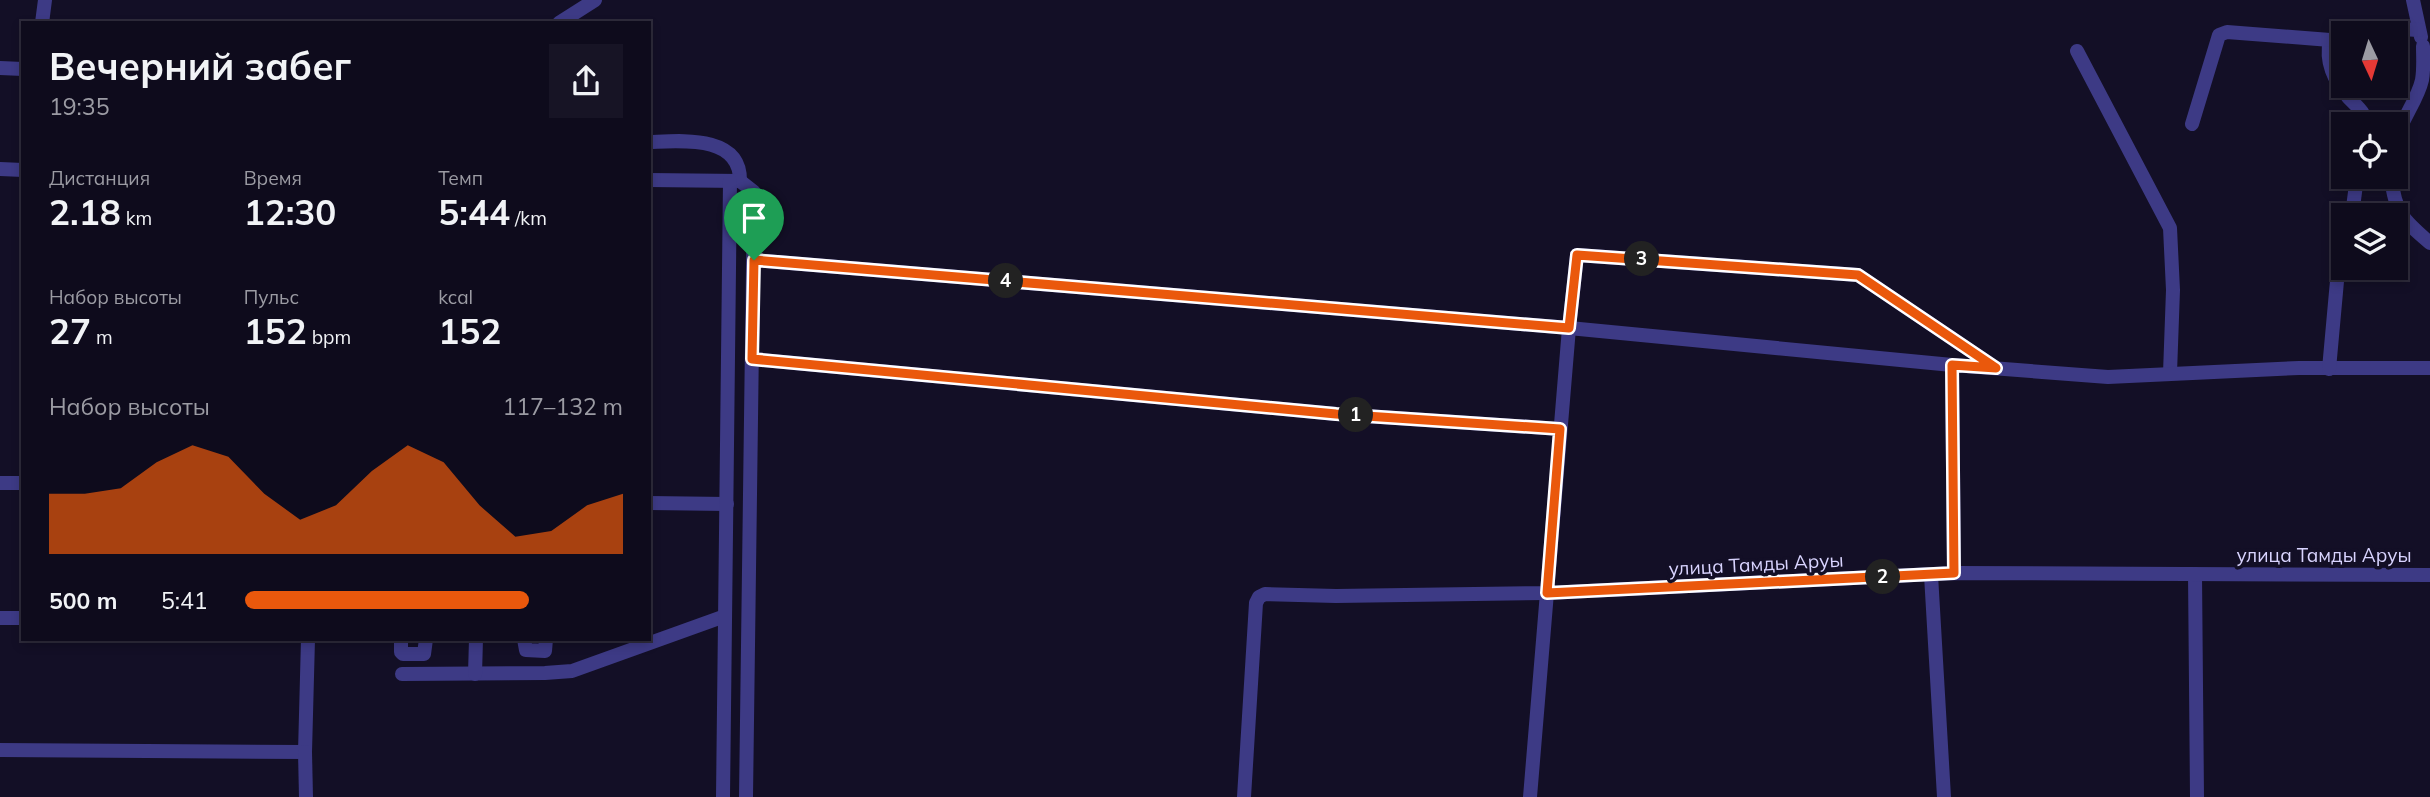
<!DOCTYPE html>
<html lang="ru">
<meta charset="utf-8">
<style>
:root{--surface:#0e0b1c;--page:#171425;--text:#f1f3f6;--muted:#9b9ba3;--line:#2e2b3b;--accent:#ea580c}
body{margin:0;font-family:Mulish,sans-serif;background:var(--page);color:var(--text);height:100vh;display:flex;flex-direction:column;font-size:26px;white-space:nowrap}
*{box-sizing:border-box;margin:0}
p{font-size:23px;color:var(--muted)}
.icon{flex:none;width:38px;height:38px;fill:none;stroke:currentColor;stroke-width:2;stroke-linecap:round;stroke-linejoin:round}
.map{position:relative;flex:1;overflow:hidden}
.panel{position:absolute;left:21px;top:21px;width:630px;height:620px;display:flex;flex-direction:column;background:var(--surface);border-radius:0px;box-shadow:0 4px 10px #0003,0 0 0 2px var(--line)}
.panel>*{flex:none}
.needle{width:46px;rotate:176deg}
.controls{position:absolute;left:2331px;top:21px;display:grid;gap:14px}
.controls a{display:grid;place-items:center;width:77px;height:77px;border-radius:0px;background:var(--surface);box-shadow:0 4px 10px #0003,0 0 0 2px var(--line);font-size:35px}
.pin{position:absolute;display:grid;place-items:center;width:60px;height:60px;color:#fff;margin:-72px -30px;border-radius:50% 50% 50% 0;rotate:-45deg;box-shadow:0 0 7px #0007}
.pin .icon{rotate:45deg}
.km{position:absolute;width:35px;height:35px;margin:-18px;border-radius:50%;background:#222;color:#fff;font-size:19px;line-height:35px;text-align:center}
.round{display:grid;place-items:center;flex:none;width:74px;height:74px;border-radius:0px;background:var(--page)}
.overview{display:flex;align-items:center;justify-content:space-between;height:119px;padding:0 28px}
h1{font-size:38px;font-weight:700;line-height:52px}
.metrics{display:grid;grid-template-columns:repeat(3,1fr);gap:10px;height:119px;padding:7px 28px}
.metrics div{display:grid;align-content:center}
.metrics b{font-size:35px;font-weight:700}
.metrics small{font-size:19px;font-weight:400}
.metrics p{font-size:19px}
.chart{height:196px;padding:14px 28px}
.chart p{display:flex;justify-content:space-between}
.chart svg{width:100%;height:126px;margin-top:7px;fill:var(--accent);opacity:.7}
ul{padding:0 28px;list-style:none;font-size:23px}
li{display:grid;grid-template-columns:112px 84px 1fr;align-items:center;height:52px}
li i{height:18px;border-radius:9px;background:var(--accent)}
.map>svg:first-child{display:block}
</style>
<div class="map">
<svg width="2430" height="797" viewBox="0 0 2430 797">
<rect width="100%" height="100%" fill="#130f26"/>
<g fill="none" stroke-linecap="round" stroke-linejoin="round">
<g stroke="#3d3a85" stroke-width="14">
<polyline points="2413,0 2421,37"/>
<polyline points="42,23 45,0"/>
<polyline points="559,23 595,0"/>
<polyline points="2344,33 2362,27 2419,30"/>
<path d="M2343,34L2330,40C2325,62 2334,80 2348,97C2356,106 2365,111 2366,124"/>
<polyline points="2077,51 2170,228 2173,290 2170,373"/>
<polyline points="0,68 23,69"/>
<polyline points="2192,124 2219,35 2227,32 2330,40"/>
<path d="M649,142C680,141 741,134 740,181"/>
<path d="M2396,142C2400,120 2417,102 2422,80C2424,69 2423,57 2423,46"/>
<polyline points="0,169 23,170"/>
<path d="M2391,177C2395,213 2403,220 2430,243"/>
<polyline points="649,180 740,181 754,192 746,797"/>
<polyline points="2352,215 2357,177"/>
<polyline points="754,260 1569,328 1530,797"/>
<polyline points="752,359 1336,414 1560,429"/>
<polyline points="1952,365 1954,573"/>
<polyline points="1996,368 1858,275 1577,255 1569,328 1952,365 2108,377 2299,368 2430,368"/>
<polyline points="2329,369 2338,270 2343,250"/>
<polyline points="0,483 23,483"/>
<polyline points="649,503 727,504"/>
<polyline points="2195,574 2197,797"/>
<polyline points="1931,575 1944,797"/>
<polyline points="0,618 23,618"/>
<polyline points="401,639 401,652 403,654 424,654 426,639"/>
<polyline points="524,639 526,650 545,651 546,639"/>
<polyline points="402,674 545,673 572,671 725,616"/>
<polyline points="475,674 476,639"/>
<polyline points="0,750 305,752 308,639"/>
<polyline points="305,752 306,797"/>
<polyline points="723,797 730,181"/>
<polyline points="1244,797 1256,603 1259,597 1265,594 1336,596 1547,593 1954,573 2430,575"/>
</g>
</g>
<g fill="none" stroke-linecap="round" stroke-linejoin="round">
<defs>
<polygon id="route" points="1577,255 1858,275 1996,368 1952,365 1954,573 1547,593 1560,429 1336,414 752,359 754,260 1569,328"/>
</defs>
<use href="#route" stroke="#fff" stroke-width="14"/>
<use href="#route" stroke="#ea580c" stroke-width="9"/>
</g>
<g text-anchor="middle" stroke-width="7" stroke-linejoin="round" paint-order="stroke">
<g font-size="19" fill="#d9d4ff" stroke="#130f26">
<text x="2324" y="562">улица Тамды Аруы</text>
<text transform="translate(1756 564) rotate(-3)" y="7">улица Тамды Аруы</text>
</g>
</g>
</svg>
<div class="controls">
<a><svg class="needle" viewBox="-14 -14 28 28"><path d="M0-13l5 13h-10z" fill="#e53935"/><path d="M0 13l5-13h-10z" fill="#9b9ba3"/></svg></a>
<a><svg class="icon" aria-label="locate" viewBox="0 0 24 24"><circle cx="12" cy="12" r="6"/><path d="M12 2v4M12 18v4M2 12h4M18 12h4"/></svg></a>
<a><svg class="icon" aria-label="layers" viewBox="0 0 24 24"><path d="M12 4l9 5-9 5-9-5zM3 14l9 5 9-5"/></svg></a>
</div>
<div class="pin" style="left:754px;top:260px;background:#1e9e55"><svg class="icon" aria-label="arrive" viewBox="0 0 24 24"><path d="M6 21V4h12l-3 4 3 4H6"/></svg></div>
<b class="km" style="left:1356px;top:415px">1</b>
<b class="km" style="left:1883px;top:577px">2</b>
<b class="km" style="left:1642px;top:259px">3</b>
<b class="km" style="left:1006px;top:281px">4</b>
<section class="panel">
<div class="overview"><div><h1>Вечерний забег</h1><p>19:35</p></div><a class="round"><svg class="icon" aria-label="share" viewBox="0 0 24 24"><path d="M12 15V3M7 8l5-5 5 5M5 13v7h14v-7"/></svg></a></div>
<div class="metrics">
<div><p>Дистанция</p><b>2.18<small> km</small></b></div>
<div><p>Время</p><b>12:30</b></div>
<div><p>Темп</p><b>5:44<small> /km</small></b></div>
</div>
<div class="metrics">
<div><p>Набор высоты</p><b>27<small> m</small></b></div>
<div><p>Пульс</p><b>152<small> bpm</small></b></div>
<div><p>kcal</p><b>152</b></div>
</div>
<div class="chart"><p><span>Набор высоты</span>117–132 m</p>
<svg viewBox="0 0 160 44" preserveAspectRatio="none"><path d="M0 44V23L10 23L20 21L30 12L40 6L50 10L60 23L70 32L80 27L90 15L100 6L110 12L120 27L130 38L140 36L150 27L160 23V44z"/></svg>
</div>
<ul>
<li><b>500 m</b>5:41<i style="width:75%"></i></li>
</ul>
</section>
</div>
